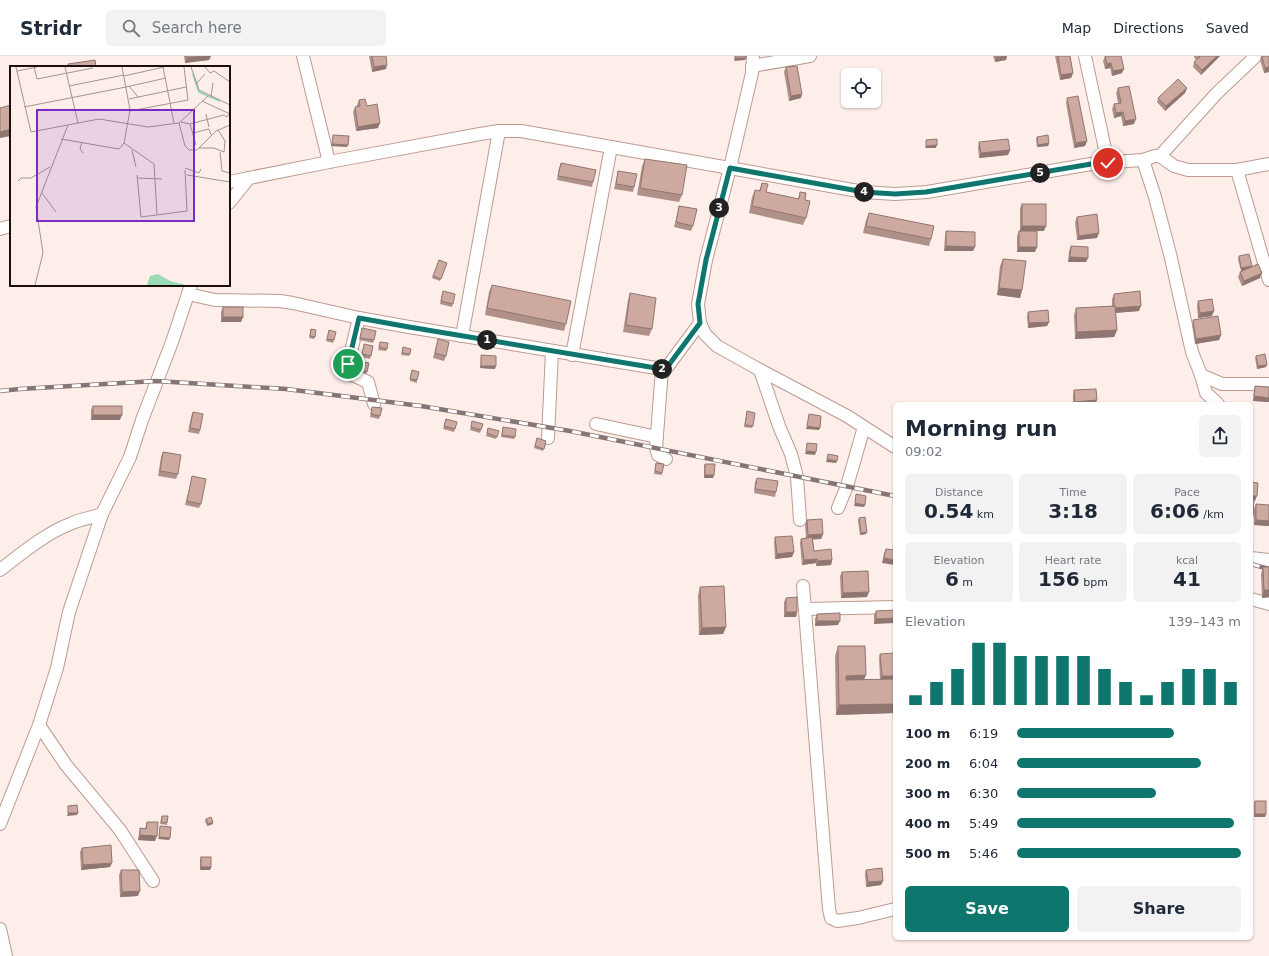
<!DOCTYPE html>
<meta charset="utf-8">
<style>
:root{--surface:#fff;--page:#f2f2f3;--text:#1f2937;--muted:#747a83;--line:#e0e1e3;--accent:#0f766e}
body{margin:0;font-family:"DejaVu Sans",sans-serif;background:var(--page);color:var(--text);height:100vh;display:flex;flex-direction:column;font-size:15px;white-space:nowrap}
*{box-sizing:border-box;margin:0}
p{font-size:13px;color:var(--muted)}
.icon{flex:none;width:22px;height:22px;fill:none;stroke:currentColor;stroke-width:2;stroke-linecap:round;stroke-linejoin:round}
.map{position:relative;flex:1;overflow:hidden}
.drawer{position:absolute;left:893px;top:346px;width:360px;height:538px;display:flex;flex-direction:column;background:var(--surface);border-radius:6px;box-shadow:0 1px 3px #0004}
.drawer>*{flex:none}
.tools{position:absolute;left:841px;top:12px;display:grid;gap:8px}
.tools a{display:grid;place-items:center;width:40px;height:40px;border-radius:6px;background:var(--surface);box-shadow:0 1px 3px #0004;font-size:20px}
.pin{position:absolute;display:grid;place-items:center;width:34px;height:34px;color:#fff;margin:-17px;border:2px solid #fff;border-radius:50%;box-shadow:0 1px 4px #0007}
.km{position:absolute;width:20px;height:20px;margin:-10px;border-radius:50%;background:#222;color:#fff;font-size:11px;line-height:20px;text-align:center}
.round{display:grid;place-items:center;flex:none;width:42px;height:42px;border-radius:6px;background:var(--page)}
.head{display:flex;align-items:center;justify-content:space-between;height:68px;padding:0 12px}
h1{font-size:22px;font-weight:600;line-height:30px}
.stats{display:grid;grid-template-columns:repeat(3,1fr);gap:6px;height:68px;padding:4px 12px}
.stats div{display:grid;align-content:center;border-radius:6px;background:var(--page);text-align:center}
.stats b{font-size:20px;font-weight:600}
.stats small{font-size:11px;font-weight:400}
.stats p{font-size:11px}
.chart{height:112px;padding:8px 12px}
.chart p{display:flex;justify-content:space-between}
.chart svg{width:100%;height:72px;margin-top:4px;stroke:var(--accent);stroke-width:6}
.primary-button{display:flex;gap:8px;margin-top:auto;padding:8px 12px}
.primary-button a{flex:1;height:46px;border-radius:6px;background:var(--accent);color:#fff;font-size:16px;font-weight:600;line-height:46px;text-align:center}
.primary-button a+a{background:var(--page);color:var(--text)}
ul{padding:0 12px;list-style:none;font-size:13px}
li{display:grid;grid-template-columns:64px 48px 1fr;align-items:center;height:30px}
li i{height:10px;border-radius:5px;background:var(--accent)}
header{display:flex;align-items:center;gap:24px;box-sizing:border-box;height:56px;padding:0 20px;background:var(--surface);border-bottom:1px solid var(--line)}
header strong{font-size:19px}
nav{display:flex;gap:22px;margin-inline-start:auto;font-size:14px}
.search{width:280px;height:36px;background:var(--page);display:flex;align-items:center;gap:10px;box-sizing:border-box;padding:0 14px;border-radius:6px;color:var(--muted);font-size:15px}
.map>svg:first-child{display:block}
</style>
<header>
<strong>Stridr</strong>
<div class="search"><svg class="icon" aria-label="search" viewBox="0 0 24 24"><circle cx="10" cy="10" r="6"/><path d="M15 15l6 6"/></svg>Search here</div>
<nav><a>Map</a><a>Directions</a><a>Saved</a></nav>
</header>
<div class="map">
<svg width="1269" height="900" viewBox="0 0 1269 900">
<rect width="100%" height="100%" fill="#feeeea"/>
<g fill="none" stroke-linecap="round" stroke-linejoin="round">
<defs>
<g id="minor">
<polyline points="303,0 329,106"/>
<polyline points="753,0 752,17 730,112 706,204 698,248 700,267 705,278 717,290 760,314 847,360 895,391"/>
<polyline points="1085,0 1108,107"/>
<polyline points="752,10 810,0"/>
<polyline points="1160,100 1174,110 1188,114 1237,114 1269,108"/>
<polyline points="1143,104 1155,141 1170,198 1192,296 1201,319 1222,328 1269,328"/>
<polyline points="1237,114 1269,224"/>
<polyline points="229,126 329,106 480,78 499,75 521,75 864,136 895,138 927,136 1097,107 1143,104 1155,100 1160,100 1216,38 1256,0"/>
<polyline points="229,147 249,122"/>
<polyline points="0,173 11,170"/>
<polyline points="188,238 215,244 280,245 293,247 359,262 409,271 662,313 668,310 700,267"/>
<polyline points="359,262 348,308 348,317 368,326 374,348"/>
<polyline points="462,280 499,75"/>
<polyline points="572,299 611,91"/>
<polyline points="662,313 656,392 658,399 666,403"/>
<polyline points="760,314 779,370 791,398 797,421 800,464"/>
<polyline points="1201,319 1206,337 1218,348"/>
<polyline points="596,368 657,381"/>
<polyline points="548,382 552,295"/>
<polyline points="838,452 847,430 864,371"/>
<polyline points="1251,502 1269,504"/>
<path d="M0,514C21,498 46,477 70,468C80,463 91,462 102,458"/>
<polyline points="803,530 829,853 831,862 837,865 858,862 895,853"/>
<polyline points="1251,543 1269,548"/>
<polyline points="806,553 895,551"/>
<polyline points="39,669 66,709 120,774 153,825"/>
<polyline points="0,768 39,669 57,612 69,556 102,458 130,401 142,364 172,286 191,229"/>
<polyline points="0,873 6,900"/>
</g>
</defs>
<use href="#minor" stroke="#be9a91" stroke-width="14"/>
<use href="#minor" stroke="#fff" stroke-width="12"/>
<defs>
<g id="rail">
<polyline points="0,335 20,333 156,325 286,333 421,350 570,375 895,440"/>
<polyline points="1251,508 1269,513"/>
</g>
</defs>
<use href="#rail" stroke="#857673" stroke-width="4.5"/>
<use href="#rail" stroke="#fff" stroke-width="3" stroke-dasharray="9" stroke-linecap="butt"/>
</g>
<g fill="#b0918a">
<polygon points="184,0 211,0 209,4 185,7"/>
<polygon points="369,0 386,0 386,13 372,16"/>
<polygon points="993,0 1007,0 1006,4 995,6"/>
<polygon points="1055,0 1070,0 1073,17 1071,22 1060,24"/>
<polygon points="1105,0 1122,17 1112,20 1110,12 1105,13 1103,5"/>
<polygon points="1194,0 1220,0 1201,19 1193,11 1194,6 1196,4 1194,1"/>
<polygon points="1261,0 1269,0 1269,16 1264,17 1260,4"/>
<polygon points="786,11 801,42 789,45 784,16"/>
<polygon points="1118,32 1134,68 1123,70 1121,60 1114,62 1112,53 1114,48 1118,47 1116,37"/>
<polygon points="1187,32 1185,37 1165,55 1157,46 1158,42"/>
<polygon points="844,37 848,45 845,46 843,39"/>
<polygon points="1067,42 1087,85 1085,90 1074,92 1066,47"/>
<polygon points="359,44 378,72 356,75 353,56 355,51 357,51 357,49"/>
<polygon points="1037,81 1049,87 1048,90 1037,91 1036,83"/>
<polygon points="979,86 1010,94 1008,99 979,102 978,91"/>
<polygon points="645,103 682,139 679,146 637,139 642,110"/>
<polygon points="561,107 593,126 592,131 557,124 559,112"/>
<polygon points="618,115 634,131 633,136 614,133 617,120"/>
<polygon points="762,127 766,136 798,143 800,136 805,144 806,162 803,169 749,157 752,141 755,134 759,135"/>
<polygon points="1022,148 1044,175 1020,175 1020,152"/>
<polygon points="679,150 693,170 691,175 674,171 678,155"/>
<polygon points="869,157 931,183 929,190 863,177 866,164"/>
<polygon points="1077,161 1097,182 1077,184 1075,166"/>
<polygon points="946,175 973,195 944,195 945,180"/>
<polygon points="1019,175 1035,196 1017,196 1017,180"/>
<polygon points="1071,190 1088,202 1086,206 1068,206 1069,195"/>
<polygon points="1239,200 1252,210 1251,211 1262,217 1260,222 1242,230 1238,221 1240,216 1244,214 1241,215 1238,203"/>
<polygon points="1003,203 1022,234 1020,242 997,239 1000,210"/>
<polygon points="439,204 447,207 440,225 432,222"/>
<polygon points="492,229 566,268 564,275 485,259 489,236"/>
<polygon points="630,237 652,273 649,280 623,276 628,244"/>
<polygon points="442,238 455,238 452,251 440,248"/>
<polygon points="1114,238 1139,255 1116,257 1117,274 1114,281 1075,283 1074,259 1076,252 1112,250 1112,243"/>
<polygon points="1198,245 1212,260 1198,262 1197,250"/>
<polygon points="223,251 241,266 221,266 221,256"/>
<polygon points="1028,256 1049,266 1047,270 1028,272 1027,261"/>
<polygon points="1193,264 1221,279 1219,284 1195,288 1192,269"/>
<polygon points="362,272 374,284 373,287 359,284"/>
<polygon points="311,273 315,281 314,283 309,282"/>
<polygon points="329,274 334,284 333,287 326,285"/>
<polygon points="438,283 446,300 444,305 433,302"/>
<polygon points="380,286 387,293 386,295 378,294"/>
<polygon points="364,288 371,300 370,303 361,301"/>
<polygon points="403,291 410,298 409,300 401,299"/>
<polygon points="481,299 495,313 480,312 481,302"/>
<polygon points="1256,300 1266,311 1257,313 1255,302"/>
<polygon points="359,305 367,316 366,318 357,316"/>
<polygon points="412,314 417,324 417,327 410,325"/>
<polygon points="1255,330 1269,346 1253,345 1254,334"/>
<polygon points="1074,334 1097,344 1095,348 1073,348 1073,339"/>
<polygon points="93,350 120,364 91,364 91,354"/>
<polygon points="372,351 380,360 379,363 370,361"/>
<polygon points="747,355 753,370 752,372 744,371"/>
<polygon points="193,356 200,374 199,378 188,376 191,361"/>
<polygon points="446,363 457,366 454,376 443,373"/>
<polygon points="472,365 483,368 480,377 470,374"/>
<polygon points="503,371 515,381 514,383 501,381"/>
<polygon points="488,372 499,375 496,383 486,380"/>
<polygon points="537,382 546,385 543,395 534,392"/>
<polygon points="163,396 178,418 176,423 158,420 161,401"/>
<polygon points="656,407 662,417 662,419 654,418"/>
<polygon points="705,408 714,419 713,422 704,422 704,410"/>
<polygon points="192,420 201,448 199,452 185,449 191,425"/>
<polygon points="757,422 776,436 775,441 754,437 755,426"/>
<polygon points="1256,448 1269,449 1269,470 1254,469 1254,453"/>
<polygon points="859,462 866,478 860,479 858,464"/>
<polygon points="807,464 823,478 821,483 813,483 814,495 832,504 831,509 816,510 816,507 802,509 800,487 801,483 806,482 805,469"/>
<polygon points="775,481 794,496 792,501 775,503 774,486"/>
<polygon points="886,493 895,494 882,507 884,497"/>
<polygon points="1263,511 1269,511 1269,541 1262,542 1261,518"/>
<polygon points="842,516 867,541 841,542 840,520"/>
<polygon points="700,531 726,571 723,578 699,579 698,539"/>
<polygon points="786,542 797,556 796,561 784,561 784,546"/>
<polygon points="895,554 874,568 874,559 876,555"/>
<polygon points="817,558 838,569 815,570 815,563"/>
<polygon points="838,590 864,624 880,623 879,602 880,598 895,657 836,659 835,600"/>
<polygon points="1255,745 1266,758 1265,761 1254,761 1254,747"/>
<polygon points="162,760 167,767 167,769 160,768"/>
<polygon points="206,763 213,766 213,768 207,770 205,765"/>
<polygon points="147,766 155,785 138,784 139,777 140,772 145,773"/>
<polygon points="82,792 110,811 81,814 80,796"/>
<polygon points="201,801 211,811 210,814 200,814 200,804"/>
<polygon points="121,814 138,840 120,841 119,819"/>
<polygon points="866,814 883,825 881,829 866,831 865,818"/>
</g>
<g fill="#907670">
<polygon points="203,0 211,0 209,4 185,7 187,2"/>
<polygon points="1005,0 1007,0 1006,4 995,6 996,2"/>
<polygon points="1217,0 1220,0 1201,19 1202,14"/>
<polygon points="735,2 746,2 745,4 734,5"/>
<polygon points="1111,7 1110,12 1105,13 1107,8"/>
<polygon points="387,9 386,13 372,16 374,11"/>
<polygon points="1269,11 1269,16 1264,17 1265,12"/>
<polygon points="1124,13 1122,17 1112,20 1113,15"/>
<polygon points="1073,17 1071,22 1060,24 1061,19"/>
<polygon points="1187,32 1185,37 1165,55 1166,50"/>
<polygon points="802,38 801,42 789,45 791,40"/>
<polygon points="1123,56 1121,60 1114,62 1116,57"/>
<polygon points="1136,63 1134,68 1123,70 1125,65"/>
<polygon points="380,67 378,72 356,75 358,71"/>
<polygon points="11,73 11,80 0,82 0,76"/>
<polygon points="1087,85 1085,90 1074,92 1076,87"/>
<polygon points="1049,87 1048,90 1037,91 1038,89"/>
<polygon points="332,88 348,89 347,91 331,90"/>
<polygon points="937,89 936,92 925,92 926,90"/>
<polygon points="1010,94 1008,99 979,102 981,97"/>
<polygon points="1022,170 1046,170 1044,175 1020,175"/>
<polygon points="1099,177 1097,182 1077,184 1079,180"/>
<polygon points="946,190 975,191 973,195 944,195"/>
<polygon points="1019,191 1037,191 1035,196 1017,196"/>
<polygon points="1070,201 1088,202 1086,206 1068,206"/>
<polygon points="1252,210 1251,212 1241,215 1241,212"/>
<polygon points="1262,217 1260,222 1242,230 1244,225"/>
<polygon points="999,232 1022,234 1020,242 997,239"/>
<polygon points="1141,250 1139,255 1113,257 1115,252"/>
<polygon points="1214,255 1212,260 1198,262 1200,257"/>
<polygon points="223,261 243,261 241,266 221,266"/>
<polygon points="1049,266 1047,270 1028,272 1029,267"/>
<polygon points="1117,274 1114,281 1075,283 1077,276"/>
<polygon points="1221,279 1219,284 1195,288 1196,283"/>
<polygon points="1267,309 1266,311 1257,313 1258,310"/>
<polygon points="481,310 496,310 495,313 480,312"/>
<polygon points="1254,340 1269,342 1269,346 1253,345"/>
<polygon points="1097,344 1095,348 1074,348 1075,346"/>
<polygon points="93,359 122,359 120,364 91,364"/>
<polygon points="807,370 820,372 819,374 806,373"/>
<polygon points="806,395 816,396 815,399 805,398"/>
<polygon points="827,403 837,405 836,407 826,406"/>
<polygon points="705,419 714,419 713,422 704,422"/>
<polygon points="1251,440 1257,440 1255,445 1251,445"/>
<polygon points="855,447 865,449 864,451 854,450"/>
<polygon points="1256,464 1269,465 1269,470 1254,469"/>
<polygon points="867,476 866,478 860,479 861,477"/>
<polygon points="823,478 821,483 806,484 808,479"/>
<polygon points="794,496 792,501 775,503 777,498"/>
<polygon points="884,502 895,504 895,509 882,507"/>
<polygon points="817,503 816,507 802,509 804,504"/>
<polygon points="832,504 831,509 816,510 818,505"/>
<polygon points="1264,534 1269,534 1269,541 1262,542"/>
<polygon points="869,536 867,541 841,542 843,537"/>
<polygon points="786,556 797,556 796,561 784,561"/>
<polygon points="895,562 895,567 874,568 876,563"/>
<polygon points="817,565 840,565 838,569 815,570"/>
<polygon points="726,571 723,578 699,579 702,572"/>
<polygon points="866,619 862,629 843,629 846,620"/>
<polygon points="882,620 895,620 895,625 880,625"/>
<polygon points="895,648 895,657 836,659 839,649"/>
<polygon points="68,757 78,757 77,759 67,760"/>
<polygon points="1255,758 1266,758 1265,761 1254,761"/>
<polygon points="213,766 213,768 207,770 208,768"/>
<polygon points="140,779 157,780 155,785 138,784"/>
<polygon points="159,781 170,782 169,784 158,783"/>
<polygon points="112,807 110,811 81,814 83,809"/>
<polygon points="201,811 211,811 210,814 200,814"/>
<polygon points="883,825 881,829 866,831 868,826"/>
<polygon points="140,835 138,840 120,841 122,836"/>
</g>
<g fill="#cda9a0" stroke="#907670">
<polygon points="186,0 203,0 187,2"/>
<polygon points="372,0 386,0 387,9 374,11"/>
<rect x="735" y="0" width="11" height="2"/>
<polygon points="996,0 1005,0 996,2"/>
<polygon points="1058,0 1070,0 1073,17 1061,19"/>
<polygon points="1105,0 1121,0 1124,13 1113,15 1111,7 1107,8"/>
<polygon points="1199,0 1217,0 1202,14 1194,6 1200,1"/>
<polygon points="1262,0 1269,0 1269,11 1265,12"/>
<polygon points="95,4 96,11 68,11 68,8"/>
<polygon points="797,10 802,38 791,40 786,11"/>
<polygon points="1178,23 1187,32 1166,50 1158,42"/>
<polygon points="1129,30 1136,63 1125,65 1123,56 1116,57 1114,48 1121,47 1118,32"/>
<polygon points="848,36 848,43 846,44 844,37"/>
<polygon points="1078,40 1087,85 1076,87 1067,42"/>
<polygon points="365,43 367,50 377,48 380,67 358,71 355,51 360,50 359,44"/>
<polygon points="11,49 11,73 0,76 0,52"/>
<polygon points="333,79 349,80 348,89 332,88"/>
<polygon points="1048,79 1049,87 1038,89 1037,81"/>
<polygon points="937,83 937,89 926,90 926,84"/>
<polygon points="1008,83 1010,94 981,97 979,86"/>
<polygon points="645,103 687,109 682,139 640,132"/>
<polygon points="561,107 596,114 593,126 558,120"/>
<polygon points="618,115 637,118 634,131 616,128"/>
<polygon points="762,127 768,128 766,136 799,143 800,136 806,137 805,144 810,145 806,162 752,150 755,134 760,135"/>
<rect x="1022" y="148" width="24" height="22"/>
<polygon points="679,150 697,153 693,170 676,166"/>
<polygon points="869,157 934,170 931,183 866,170"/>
<polygon points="1097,158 1099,177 1079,180 1077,161"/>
<polygon points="946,175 975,176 975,191 946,190"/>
<rect x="1019" y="175" width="18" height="16"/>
<polygon points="1071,190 1088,191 1088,202 1070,201"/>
<polygon points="1249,198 1252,210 1241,212 1239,200"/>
<polygon points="1003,203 1026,205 1022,234 999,232"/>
<polygon points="439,204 447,207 441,223 433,220"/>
<polygon points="1258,208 1262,217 1244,225 1240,216"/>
<polygon points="492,229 571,245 566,268 487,252"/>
<polygon points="443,235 455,238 453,248 441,245"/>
<polygon points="1140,235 1141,250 1116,252 1115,250 1114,250 1114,238"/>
<polygon points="630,237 656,242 652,273 626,269"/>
<polygon points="1212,243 1214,255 1200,257 1198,245"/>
<polygon points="1115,250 1117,274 1077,276 1076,252"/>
<rect x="223" y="251" width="20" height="10"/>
<polygon points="1048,254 1049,266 1029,267 1028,256"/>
<polygon points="1218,260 1221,279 1196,283 1193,264"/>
<polygon points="362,272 376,275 374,284 360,282"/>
<polygon points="311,273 316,274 315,281 310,280"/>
<polygon points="329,274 336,276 334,284 327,283"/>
<polygon points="438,283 449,286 446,300 435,297"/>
<polygon points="380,286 388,287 387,293 379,291"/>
<polygon points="364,288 373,290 371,300 362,298"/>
<polygon points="403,291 411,293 410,298 402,297"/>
<polygon points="1265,298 1267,309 1258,310 1256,300"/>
<polygon points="481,299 496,300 496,310 481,310"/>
<polygon points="359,305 369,307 367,316 357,314"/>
<polygon points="412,314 419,316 417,324 410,323"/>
<polygon points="1255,330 1269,331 1269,342 1254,340"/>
<polygon points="1096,333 1097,344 1075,346 1074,334"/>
<rect x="93" y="350" width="29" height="9"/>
<polygon points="372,351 382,352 380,360 371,358"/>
<polygon points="747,355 755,357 753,370 745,369"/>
<polygon points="193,356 203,358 200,374 190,372"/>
<polygon points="809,358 821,360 820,372 807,370"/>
<polygon points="446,363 457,366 455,373 444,370"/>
<polygon points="472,365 483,368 481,374 471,371"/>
<polygon points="503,371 516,373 515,381 502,379"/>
<polygon points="488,372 499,375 497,381 487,377"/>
<polygon points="537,382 546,385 544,393 535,390"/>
<polygon points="807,387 817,388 816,396 806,395"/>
<polygon points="163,396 181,399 178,418 160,415"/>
<polygon points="828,398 838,400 837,405 827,403"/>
<polygon points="656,407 664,408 662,417 655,415"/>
<polygon points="705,408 715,408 714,419 705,419"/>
<polygon points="192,420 206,423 201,448 187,445"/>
<polygon points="757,422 778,425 776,436 755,433"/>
<polygon points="1251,426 1258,427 1257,440 1251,440"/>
<polygon points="856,438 866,440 865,449 855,447"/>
<polygon points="1251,442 1254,442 1253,461 1251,461"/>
<polygon points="1256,448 1269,449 1269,465 1256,464"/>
<polygon points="865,461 867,476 861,477 859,462"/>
<polygon points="822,463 823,478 808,479 807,464"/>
<polygon points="792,480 794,496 777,498 775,481"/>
<polygon points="812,481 814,495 831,493 832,504 818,505 817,503 804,504 801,483"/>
<polygon points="886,493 895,494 895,504 884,502"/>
<polygon points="1263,511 1269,511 1269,534 1264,534"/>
<polygon points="868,515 869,536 843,537 842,516"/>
<polygon points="724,530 726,571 702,572 700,531"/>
<polygon points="797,541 797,556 786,556 786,542"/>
<polygon points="895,554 895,562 876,563 876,555"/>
<polygon points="840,557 840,565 817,565 817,558"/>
<polygon points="838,590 865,590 866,619 846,620 846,624 895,623 895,648 839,649"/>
<polygon points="895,597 895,620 882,620 880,598"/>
<rect x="1255" y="745" width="11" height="13"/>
<polygon points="77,749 78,757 68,757 68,750"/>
<polygon points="162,760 168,760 167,767 161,766"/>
<polygon points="211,761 213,766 208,768 206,763"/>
<polygon points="147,766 158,766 157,780 140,779 140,772 146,773"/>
<polygon points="160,770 171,771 170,782 159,781"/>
<polygon points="111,789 112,807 83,809 82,792"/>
<rect x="201" y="801" width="10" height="10"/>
<polygon points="882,812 883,825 868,826 866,814"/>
<polygon points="121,814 139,814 140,835 122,836"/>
</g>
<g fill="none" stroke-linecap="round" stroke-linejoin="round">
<defs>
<polyline id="route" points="348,308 359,262 409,271 662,313 668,310 700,267 698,248 706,204 730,112 864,136 895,138 926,136 1097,107 1108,107"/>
</defs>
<use href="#route" stroke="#fff" stroke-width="8"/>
<use href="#route" stroke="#0f766e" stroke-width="5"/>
</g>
<g transform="translate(10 10)">
<rect width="220" height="220" fill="#feeeea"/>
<path d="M148,208L160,215L176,219H137L140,210Z" fill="#9adab4"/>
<path fill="none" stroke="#9adab4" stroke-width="2" d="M183,8L189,26L210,35"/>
<path fill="none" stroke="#a49591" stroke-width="1" d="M6,1L21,66L89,53L138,61L169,57L198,30M24,1L27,13L83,2M55,1L68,57M112,1L120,44L114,77L144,98L147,148M153,1L164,57M181,1L189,24L220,39M195,1L200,7L204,5L220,16M7,5L27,1M114,10L154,1M186,18L195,8M59,20L114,9M119,20L128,31M116,21L156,12M201,31L203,17M119,33L176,21M192,35L220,48M14,41L116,21M120,45L178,34L174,1M196,48L199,61M171,56L180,58L214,49L217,51L220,47M169,57L175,80L179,84H187L206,65L220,59M180,58L186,79M183,67L199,63L201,69M51,73L109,83L114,77M72,76L70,83L73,87M189,82H204L214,86L215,75L208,64M122,84L126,101M210,86L212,105L220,107M175,102L189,107L191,103M127,109L131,151L177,145L175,104M177,109L220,116M127,112L152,113M8,115L11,112H21L40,101M32,127L46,146M25,219L33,187L26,141L58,59"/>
<path fill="#7b2cbf" fill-opacity="0.15" stroke="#7b2cbf" stroke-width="2" d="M27,44H184V155H27Z"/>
<rect width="220" height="220" fill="none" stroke="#1c0f0c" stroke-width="2"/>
</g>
</svg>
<div class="tools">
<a><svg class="icon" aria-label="locate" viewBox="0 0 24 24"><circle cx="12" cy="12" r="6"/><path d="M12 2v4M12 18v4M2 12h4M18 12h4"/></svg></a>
</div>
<div class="pin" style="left:348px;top:308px;background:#1e9e55"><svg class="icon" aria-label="arrive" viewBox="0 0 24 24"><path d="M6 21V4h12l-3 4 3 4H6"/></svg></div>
<div class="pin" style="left:1108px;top:107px;background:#d93025"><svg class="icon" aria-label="check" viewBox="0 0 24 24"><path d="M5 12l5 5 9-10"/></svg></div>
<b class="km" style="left:487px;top:284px">1</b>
<b class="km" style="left:662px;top:313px">2</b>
<b class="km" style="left:719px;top:152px">3</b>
<b class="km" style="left:864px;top:136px">4</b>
<b class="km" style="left:1040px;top:117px">5</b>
<section class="drawer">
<div class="head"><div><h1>Morning run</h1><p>09:02</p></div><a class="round"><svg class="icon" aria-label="share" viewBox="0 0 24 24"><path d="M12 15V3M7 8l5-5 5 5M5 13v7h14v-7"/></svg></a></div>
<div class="stats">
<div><p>Distance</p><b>0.54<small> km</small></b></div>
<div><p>Time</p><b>3:18</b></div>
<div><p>Pace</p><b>6:06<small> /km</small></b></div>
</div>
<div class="stats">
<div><p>Elevation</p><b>6<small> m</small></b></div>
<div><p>Heart rate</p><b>156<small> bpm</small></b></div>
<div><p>kcal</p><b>41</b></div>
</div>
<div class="chart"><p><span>Elevation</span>139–143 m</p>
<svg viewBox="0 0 160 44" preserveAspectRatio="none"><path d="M5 44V38M15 44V30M25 44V22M35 44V6M45 44V6M55 44V14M65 44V14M75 44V14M85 44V14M95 44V22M105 44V30M115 44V38M125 44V30M135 44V22M145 44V22M155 44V30"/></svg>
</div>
<ul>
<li><b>100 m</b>6:19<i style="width:70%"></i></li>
<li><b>200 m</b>6:04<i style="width:82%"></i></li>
<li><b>300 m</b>6:30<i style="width:62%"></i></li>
<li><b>400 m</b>5:49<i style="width:97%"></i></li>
<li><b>500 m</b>5:46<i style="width:100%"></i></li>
</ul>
<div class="primary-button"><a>Save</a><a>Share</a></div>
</section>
</div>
